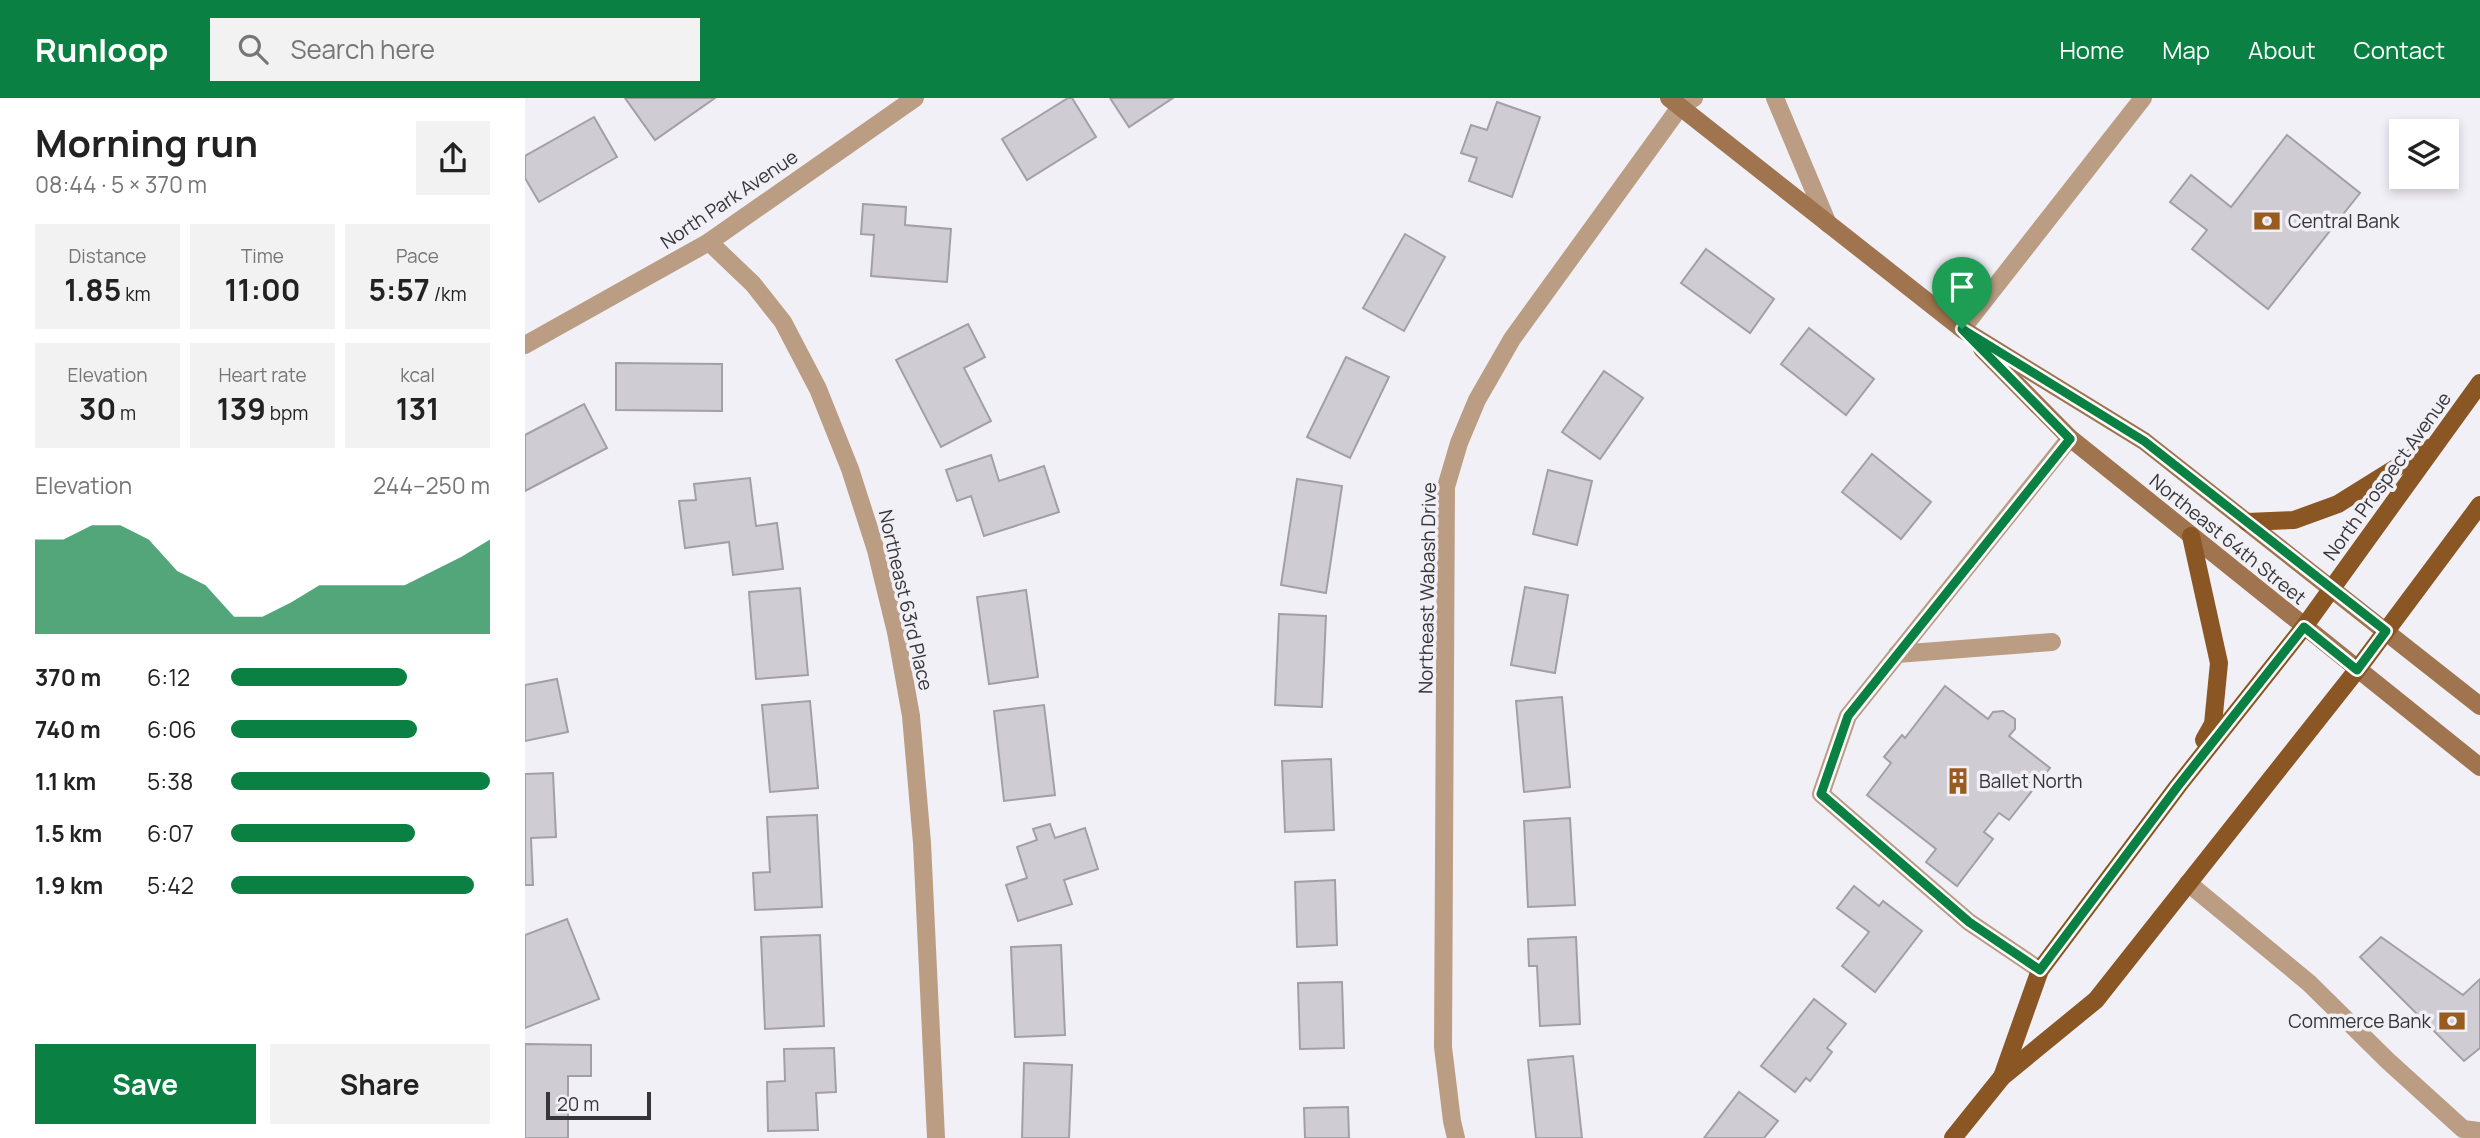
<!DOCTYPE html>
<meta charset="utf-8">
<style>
:root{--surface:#fff;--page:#f2f2f2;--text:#222;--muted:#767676;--accent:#0b8043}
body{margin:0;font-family:Manrope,sans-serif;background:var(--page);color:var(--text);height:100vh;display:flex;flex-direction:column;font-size:26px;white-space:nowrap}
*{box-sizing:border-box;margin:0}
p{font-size:23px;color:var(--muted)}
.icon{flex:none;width:38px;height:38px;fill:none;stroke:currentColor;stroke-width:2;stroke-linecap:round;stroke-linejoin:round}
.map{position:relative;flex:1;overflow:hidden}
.sheet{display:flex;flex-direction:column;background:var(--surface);width:525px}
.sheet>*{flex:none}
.controls{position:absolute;left:1864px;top:21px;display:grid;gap:14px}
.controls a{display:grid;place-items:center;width:70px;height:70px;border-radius:0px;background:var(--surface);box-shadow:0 4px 10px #0003;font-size:35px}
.scale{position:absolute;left:21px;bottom:18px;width:105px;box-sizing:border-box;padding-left:7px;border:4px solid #363538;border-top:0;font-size:19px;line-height:24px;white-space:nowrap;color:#363538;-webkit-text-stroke:5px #f2f0f7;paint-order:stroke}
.pin{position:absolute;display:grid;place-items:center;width:60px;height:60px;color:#fff;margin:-72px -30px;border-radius:50% 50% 50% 0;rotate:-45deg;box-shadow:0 0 7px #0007}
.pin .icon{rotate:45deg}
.round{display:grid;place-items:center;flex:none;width:74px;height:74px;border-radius:0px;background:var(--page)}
.overview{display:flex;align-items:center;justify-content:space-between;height:119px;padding:0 35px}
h1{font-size:38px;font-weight:700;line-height:52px}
.stats{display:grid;grid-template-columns:repeat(3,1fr);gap:10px;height:119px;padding:7px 35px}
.stats div{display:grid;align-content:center;border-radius:0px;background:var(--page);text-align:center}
.stats b{font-size:30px;font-weight:700}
.stats small{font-size:19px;font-weight:400}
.stats p{font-size:19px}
.chart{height:196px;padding:14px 35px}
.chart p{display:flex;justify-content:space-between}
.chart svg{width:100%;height:126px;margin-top:7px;fill:var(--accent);opacity:.7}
.cta{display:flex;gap:14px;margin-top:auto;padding:14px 35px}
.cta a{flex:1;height:80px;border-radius:0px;background:var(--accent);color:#fff;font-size:28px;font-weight:700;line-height:80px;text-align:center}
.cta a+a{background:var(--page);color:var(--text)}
ul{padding:0 35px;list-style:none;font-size:23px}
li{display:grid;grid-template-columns:112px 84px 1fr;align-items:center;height:52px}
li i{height:18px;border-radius:9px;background:var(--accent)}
header{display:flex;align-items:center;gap:42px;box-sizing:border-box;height:98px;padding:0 35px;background:var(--accent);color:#fff}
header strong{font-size:33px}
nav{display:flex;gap:38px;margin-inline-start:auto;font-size:24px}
.search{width:490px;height:63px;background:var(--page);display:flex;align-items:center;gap:18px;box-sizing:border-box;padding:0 24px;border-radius:0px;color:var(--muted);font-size:26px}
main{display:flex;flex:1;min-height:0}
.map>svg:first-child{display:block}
</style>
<header>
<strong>Runloop</strong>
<div class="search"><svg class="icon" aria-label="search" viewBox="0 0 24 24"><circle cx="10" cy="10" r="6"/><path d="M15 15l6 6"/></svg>Search here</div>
<nav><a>Home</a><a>Map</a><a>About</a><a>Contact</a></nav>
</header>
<main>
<section class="sheet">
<div class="overview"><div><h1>Morning run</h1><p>08:44 · 5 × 370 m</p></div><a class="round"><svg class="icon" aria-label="share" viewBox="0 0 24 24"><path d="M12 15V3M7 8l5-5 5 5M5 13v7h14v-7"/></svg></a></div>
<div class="stats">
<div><p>Distance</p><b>1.85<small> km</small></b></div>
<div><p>Time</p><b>11:00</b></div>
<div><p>Pace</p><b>5:57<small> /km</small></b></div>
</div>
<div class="stats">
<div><p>Elevation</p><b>30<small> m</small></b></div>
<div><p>Heart rate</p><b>139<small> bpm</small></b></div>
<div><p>kcal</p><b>131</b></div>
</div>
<div class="chart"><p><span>Elevation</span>244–250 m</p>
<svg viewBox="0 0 160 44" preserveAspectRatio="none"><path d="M0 44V11L10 11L20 6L30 6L40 11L50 22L60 27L70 38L80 38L90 33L100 27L110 27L120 27L130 27L140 22L150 17L160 11V44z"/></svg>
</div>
<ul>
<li><b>370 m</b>6:12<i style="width:68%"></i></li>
<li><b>740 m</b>6:06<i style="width:72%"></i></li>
<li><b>1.1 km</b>5:38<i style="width:100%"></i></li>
<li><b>1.5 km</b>6:07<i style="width:71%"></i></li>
<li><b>1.9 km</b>5:42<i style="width:94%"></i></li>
</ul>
<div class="cta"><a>Save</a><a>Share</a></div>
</section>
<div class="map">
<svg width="1955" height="1040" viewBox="0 0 1955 1040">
<rect width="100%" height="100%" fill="#f2f0f7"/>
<g fill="#cfcdd3" stroke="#a2a0a7" stroke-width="2">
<polygon points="100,0 190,0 130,42"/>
<polygon points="543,0 547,0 571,39 502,82 477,41"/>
<polygon points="585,0 648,0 604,29"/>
<polygon points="972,4 1015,19 987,99 944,83 952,60 936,55 946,27 962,32"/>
<polygon points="69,19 92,59 14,104 0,80 0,58"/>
<polygon points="1762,37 1835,95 1743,211 1667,151 1682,132 1645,104 1666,77 1706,109"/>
<polygon points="338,106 381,109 380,127 426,131 422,184 346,178 349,137 336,136"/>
<polygon points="880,136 920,159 879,233 838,210"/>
<polygon points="1181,151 1249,201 1225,235 1156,185"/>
<polygon points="443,226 460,259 439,270 466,323 416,349 371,262"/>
<polygon points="1284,230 1349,281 1321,317 1256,266"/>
<polygon points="821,259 864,279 825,360 782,339"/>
<polygon points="91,265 197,266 197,313 91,312"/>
<polygon points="1079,273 1118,300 1075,361 1037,334"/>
<polygon points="59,306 82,350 0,393 0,337"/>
<polygon points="1347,356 1406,404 1376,441 1317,394"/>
<polygon points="466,357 474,383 519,368 534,414 459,438 446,398 432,403 421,372"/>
<polygon points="1023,372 1067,383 1052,447 1008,436"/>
<polygon points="225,380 231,428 252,425 258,471 208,477 204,444 160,450 154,403 171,402 169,386"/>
<polygon points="772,381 817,388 801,495 756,487"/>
<polygon points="1000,489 1043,497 1030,575 986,567"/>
<polygon points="275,490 283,577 231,581 224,494"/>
<polygon points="501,492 513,579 464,586 452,499"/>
<polygon points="754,516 801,518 797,609 750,607"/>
<polygon points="32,581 43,634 0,643 0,587"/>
<polygon points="1420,588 1463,621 1468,614 1478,613 1490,621 1490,631 1484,638 1525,670 1484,722 1474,715 1459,734 1468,741 1432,788 1401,764 1411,751 1342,697 1366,665 1359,659 1377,637 1380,640"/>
<polygon points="1037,599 1045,689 999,694 991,603"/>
<polygon points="285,603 293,690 245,694 237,607"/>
<polygon points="519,607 530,697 479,703 469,613"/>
<polygon points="806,661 809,732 760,734 757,663"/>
<polygon points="28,675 31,739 6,740 8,787 0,787 0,676"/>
<polygon points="292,717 297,809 230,812 228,775 245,774 242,719"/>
<polygon points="1045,720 1050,807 1003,809 999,723"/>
<polygon points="525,726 530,740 560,730 573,771 539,782 547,806 493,823 481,787 502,780 492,749 512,742 508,731"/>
<polygon points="810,782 812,847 772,849 770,784"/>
<polygon points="1329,788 1354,808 1358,803 1397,833 1350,894 1317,868 1344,834 1312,810"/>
<polygon points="42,821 74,901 0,930 0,837"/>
<polygon points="295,837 299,928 240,931 236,839"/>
<polygon points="1051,839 1055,926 1015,928 1012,868 1004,868 1003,841"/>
<polygon points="1856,839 1938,897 1955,881 1955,950 1939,963 1835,859"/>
<polygon points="536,847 540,937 490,939 486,849"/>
<polygon points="817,884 819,950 775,951 773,885"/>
<polygon points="1289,901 1321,926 1302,950 1307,954 1285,983 1281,980 1270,994 1236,968"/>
<polygon points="0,946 66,947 66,978 43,978 43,1040 0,1040"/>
<polygon points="309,950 311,994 291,995 293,1032 243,1033 242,984 260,983 259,951"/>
<polygon points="1048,958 1057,1040 1011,1040 1003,962"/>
<polygon points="499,965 547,967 544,1040 497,1040"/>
<polygon points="1214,994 1253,1023 1239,1040 1179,1040"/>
<polygon points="823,1009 824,1040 780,1040 779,1010"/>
</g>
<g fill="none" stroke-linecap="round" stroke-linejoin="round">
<g stroke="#bb9d84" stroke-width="18">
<polyline points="1250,0 1303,126"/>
<polyline points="1155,9 1169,0"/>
<polyline points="1437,231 1618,0"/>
<polyline points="1372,556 1527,544"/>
<polyline points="1663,785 1784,885 1863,963 1938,1031 1955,1033"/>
<polyline points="1515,872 1444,824 1296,696 1323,618 1545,340"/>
</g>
<g stroke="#bb9d84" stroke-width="18">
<polyline points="184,144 228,186 258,224 293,291 325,371 351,452 371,534 386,618 397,745 411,1040"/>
<polyline points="0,247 184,144 390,0"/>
<polyline points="931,1040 927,1023 918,949 921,389 934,345 952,302 987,241 1155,9"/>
</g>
<g stroke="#9f744e" stroke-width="18">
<polyline points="1144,0 1437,231 1619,343 1955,608"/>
<polyline points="1457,251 1545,340 1955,669"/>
</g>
<g stroke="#8a5623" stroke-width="18">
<polyline points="1722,424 1769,422 1813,406 1903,350"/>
<polyline points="1666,438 1694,565 1688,626 1679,642"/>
<polyline points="1477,979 1515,872 1653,688 1779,529 1955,285"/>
<polyline points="1428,1040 1477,979 1571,902 1832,572 1955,407"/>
</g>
</g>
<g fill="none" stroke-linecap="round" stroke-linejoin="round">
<defs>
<polygon id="route" points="1437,231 1619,343 1861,533 1832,572 1779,529 1653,688 1515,872 1444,824 1296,696 1323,618 1545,341"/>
</defs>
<use href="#route" stroke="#fff" stroke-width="14"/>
<use href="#route" stroke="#0b8043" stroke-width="9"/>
</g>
<defs>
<symbol id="bank-bare" viewBox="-9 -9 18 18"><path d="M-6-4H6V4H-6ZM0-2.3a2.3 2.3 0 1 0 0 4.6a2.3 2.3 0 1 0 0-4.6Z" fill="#995c1f" stroke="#f2f0f7" stroke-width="2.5" paint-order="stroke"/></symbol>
<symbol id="building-bare" viewBox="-9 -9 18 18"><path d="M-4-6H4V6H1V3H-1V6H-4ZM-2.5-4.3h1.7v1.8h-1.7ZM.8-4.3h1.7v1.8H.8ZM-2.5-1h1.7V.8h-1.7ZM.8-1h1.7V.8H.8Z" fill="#995c1f" stroke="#f2f0f7" stroke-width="2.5" paint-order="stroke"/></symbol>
</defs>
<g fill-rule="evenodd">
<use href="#bank-bare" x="1723" y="104" width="38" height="38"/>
<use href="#building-bare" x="1414" y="664" width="38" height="38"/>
<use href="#bank-bare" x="1908" y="904" width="38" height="38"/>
</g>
<g text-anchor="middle" stroke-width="7" stroke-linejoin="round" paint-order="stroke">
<g font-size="19" fill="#363538" stroke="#f2f0f7">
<text transform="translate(204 101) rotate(-34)" y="7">North Park Avenue</text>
<text transform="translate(1862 378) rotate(-54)" y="7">North Prospect Avenue</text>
<text transform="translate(1703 441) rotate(39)" y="7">Northeast 64th Street</text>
<text transform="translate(902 490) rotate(-89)" y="7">Northeast Wabash Drive</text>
<text transform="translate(381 502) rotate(77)" y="7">Northeast 63rd Place</text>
</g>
<g font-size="19" fill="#363538" stroke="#f2f0f7" text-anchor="start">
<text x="1763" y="130">Central Bank</text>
<text x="1454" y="690">Ballet North</text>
<text x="1906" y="930" text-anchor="end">Commerce Bank</text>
</g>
</g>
</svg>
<div class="controls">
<a><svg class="icon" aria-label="layers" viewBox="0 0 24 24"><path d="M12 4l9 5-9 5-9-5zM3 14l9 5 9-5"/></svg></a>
</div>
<div class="scale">20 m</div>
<div class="pin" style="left:1437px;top:231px;background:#1e9e55"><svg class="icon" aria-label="arrive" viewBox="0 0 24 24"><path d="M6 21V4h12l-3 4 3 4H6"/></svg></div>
</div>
</main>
